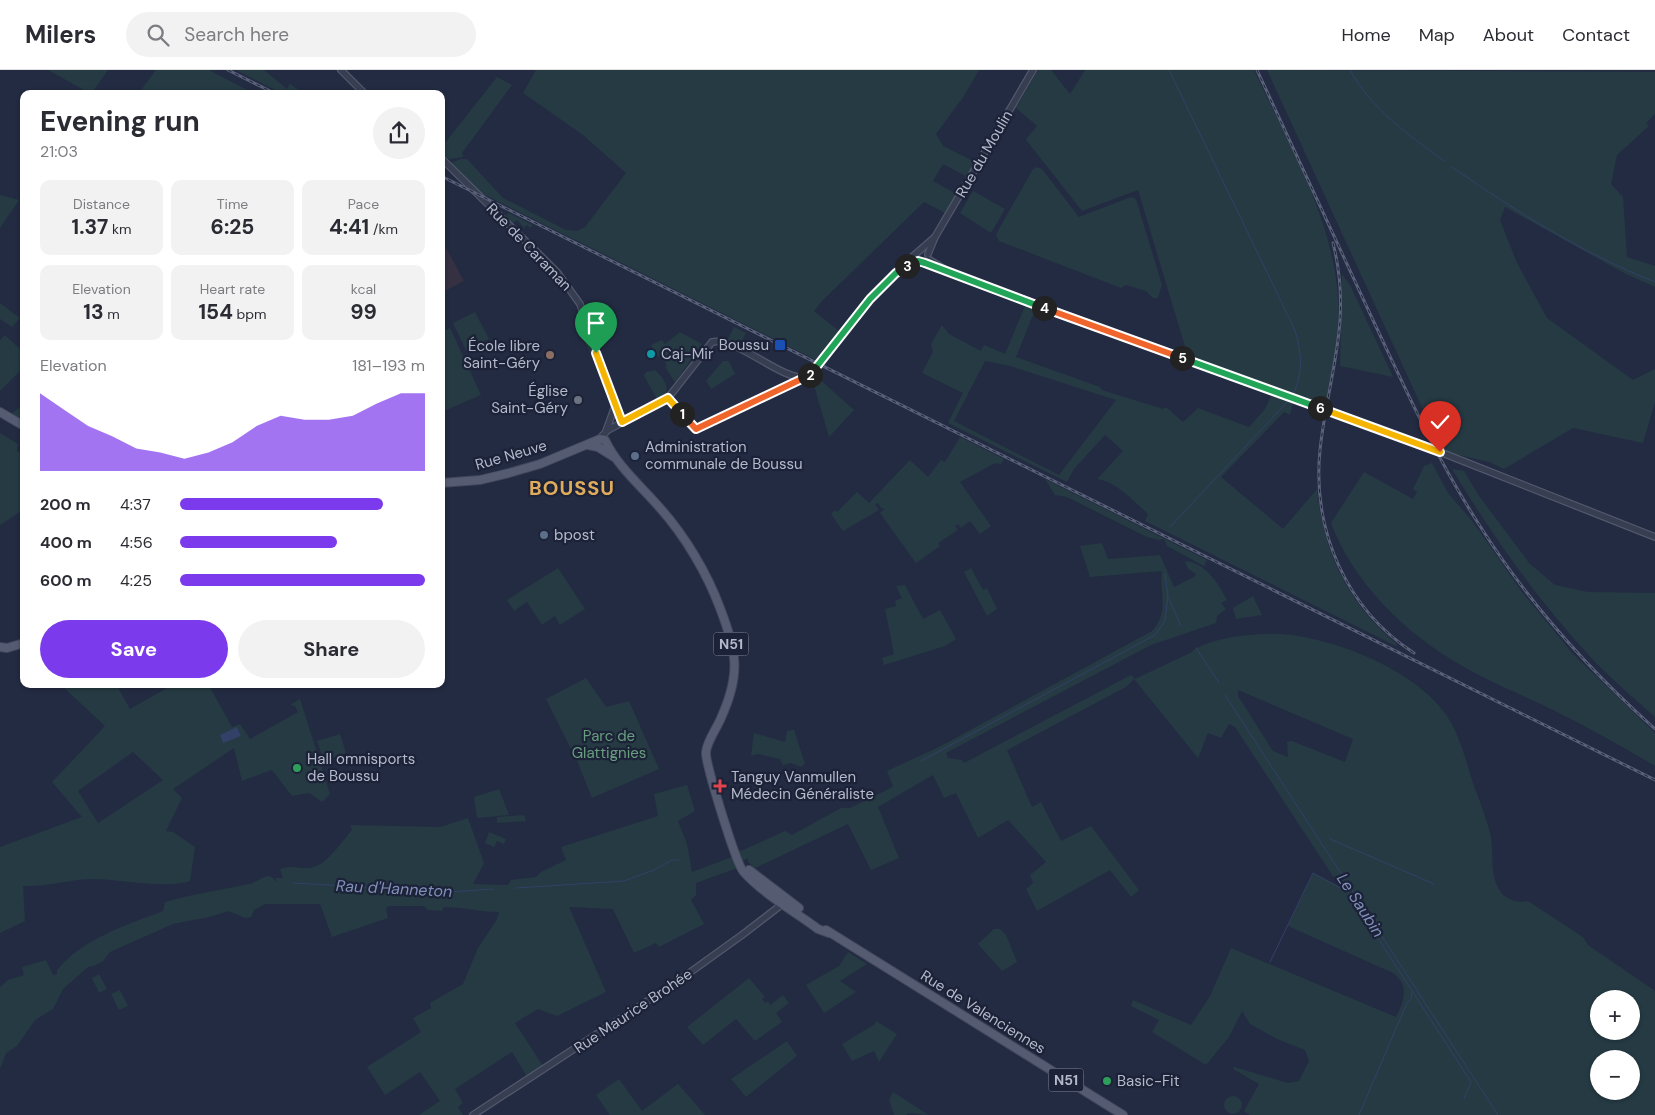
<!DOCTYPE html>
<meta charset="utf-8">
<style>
:root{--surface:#fff;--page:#f2f2f3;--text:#2b2b33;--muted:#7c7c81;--line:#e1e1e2;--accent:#7c3aed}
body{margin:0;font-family:"DM Sans",sans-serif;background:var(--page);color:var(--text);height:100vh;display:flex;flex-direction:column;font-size:19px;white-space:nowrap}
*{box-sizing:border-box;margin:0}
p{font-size:16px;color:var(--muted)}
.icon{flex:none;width:28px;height:28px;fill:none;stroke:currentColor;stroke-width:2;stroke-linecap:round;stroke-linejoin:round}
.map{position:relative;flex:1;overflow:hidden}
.panel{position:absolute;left:20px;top:20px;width:425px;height:598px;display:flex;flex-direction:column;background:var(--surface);border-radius:10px;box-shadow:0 1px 4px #0004}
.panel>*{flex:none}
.controls{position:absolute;left:1590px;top:920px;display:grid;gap:10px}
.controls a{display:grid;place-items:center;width:50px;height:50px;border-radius:50%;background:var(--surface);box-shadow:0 1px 4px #0004;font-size:25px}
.pin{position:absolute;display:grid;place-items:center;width:42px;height:42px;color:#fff;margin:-51px -21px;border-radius:50% 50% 50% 0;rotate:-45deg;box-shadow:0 0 5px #0007}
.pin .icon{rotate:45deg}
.km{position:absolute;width:25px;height:25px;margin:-12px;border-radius:50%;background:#222;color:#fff;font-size:14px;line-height:25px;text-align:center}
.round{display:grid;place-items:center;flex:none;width:52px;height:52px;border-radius:26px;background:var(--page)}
.overview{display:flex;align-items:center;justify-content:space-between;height:85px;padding:0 20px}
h1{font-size:28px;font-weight:700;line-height:38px}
.metrics{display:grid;grid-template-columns:repeat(3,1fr);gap:8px;height:85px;padding:5px 20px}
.metrics div{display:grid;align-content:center;border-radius:10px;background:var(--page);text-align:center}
.metrics b{font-size:21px;font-weight:700}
.metrics small{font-size:14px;font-weight:400}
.metrics p{font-size:14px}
.chart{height:140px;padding:10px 20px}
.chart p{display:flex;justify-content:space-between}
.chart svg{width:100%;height:90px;margin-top:5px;fill:var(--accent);opacity:.7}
.primary-button{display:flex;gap:10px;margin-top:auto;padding:10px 20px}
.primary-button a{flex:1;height:58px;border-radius:30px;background:var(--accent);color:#fff;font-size:20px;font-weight:700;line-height:58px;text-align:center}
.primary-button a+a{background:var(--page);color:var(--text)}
ul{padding:0 20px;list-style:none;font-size:16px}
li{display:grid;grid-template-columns:80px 60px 1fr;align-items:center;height:38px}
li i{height:12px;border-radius:6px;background:var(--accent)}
header{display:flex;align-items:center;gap:30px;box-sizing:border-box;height:70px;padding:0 25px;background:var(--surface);border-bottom:1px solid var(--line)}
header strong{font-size:24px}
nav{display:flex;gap:28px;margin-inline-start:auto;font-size:18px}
.search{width:350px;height:45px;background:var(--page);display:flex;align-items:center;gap:12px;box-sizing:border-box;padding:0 18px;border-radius:28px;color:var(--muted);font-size:19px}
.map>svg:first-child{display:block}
</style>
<header>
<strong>Milers</strong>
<div class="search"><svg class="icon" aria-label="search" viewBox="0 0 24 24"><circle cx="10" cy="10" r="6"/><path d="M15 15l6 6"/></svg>Search here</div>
<nav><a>Home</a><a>Map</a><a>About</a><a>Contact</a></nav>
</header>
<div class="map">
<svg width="1655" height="1045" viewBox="0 0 1655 1045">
<rect width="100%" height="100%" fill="#232b42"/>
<polygon fill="#353042" points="446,178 464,211 441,223 441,181"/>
<g fill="#253a43" fill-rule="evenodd">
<polygon points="48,0 108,0 91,24"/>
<polygon points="156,0 209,0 251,22 250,24 138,24"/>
<polygon points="236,0 264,0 287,19 290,14 305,24 283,24"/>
<polygon points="536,0 979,0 964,26 936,64 943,76 979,94 971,109 943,94 933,111 960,126 949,145 924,132 822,231 814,241 839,261 816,290 473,119 448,94 461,89 467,89 503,128 566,160 577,161 585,157 626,103 583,65 523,23"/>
<path d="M1038,0H1051L1070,24L1085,0H1254C1288,73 1332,145 1338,227C1341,264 1333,301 1326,337L1193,288L1186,280L1138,120L1082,141L1027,71L1026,69L1037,56L1016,38Z"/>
<polygon points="1267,0 1655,2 1655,44 1646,53 1649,56 1617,85 1611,114 1623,127 1627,187 1655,196 1655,217 1624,203 1505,137 1500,150 1517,193 1547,248 1633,310 1655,299 1655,332 1643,373 1573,358 1504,399 1489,392 1442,381"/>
<path d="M497,7L512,15L462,83L463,87C454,88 450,91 441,85V78Z"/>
<polygon points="1037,97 1042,99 1079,147 1131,127 1136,129 1162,215 1158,228 1153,228 1146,221 1126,215 1121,218 999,171 996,165 1000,157 1033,99"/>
<polygon points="973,121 1005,139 991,163 960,143"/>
<polygon points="0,125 19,130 0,158"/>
<polygon points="509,143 533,155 530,158 527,155 524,158 517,150 512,154 505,147"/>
<polygon points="1342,204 1350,215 1393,307 1340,296"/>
<polygon points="0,233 20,248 12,257 0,249"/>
<path d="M1025,236L1035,240L1016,287L1100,317L1102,320L1163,339L1166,337L1183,352L1198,338L1249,357L1265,339L1273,321L1294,329L1290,345L1284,342L1221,407L1283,459L1317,419C1323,481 1348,534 1397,574L1396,576L1145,451L1148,444C1132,430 1119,413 1097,409L1123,381L1105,365L1074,399L1067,412L948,353L963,323L922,303L933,282L931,274L942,255L949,264L981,281L984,275L1005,284ZM985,291L1010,296L1116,330L1059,405L954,351Z"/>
<polygon points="475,242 489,269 466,280 453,253"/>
<polygon points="583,255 592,282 590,283 578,257"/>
<polygon points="734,257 746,263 740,275 728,269"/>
<polygon points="450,258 481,325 444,341 441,335 441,262"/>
<polygon points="680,262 702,274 675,312 665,297 667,296 661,285 658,287 651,275 662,270 665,274"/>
<polygon points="5,265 24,283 24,288 19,293 23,298 0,321 0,270"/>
<polygon points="723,291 729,291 735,304 711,319 706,311"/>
<polygon points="655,300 662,307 667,317 666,323 657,329 644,306 646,302"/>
<polygon points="817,307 854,340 829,367 813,312"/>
<polygon points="24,324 24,356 8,346 22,336"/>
<polygon points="0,363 18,374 17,381 24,385 24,439 0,455"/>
<polygon points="960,367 1004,389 1001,394 995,393 960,412 991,456 980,464 970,451 961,458 958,454 955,456 958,460 938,473 940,476 916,493 880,443 885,439 881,438 878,433 875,434 879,440 843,461 831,444 835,440 837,442 857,422 869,433 910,390 928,407 941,390 945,392"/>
<path d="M1432,393L1448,423L1473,452L1522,522L1573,584L1655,663V696C1623,677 1589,658 1555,641C1523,625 1489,612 1459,594C1406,564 1352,511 1331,453L1364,402L1413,429L1417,422L1413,419L1424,396Z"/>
<path d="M1452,399L1464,401L1479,426L1530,494L1555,515L1588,522L1655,523V647C1636,630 1616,613 1598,595C1541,535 1495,470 1452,399Z"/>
<polygon points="1045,409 1207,490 1204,496 1167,476 1164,469 1159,470 1147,467 1067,427 1055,425"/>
<path d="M1102,473L1108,489L1160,485L1174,517L1194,507L1196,504L1188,499L1185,491C1206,493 1218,513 1227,530L1221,533L1226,539L1217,546L1216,553L1151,575L946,683L948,688L962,690L964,693L1131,605L1135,609L1190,583C1199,574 1218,570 1232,567C1248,565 1264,563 1281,564C1335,568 1416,600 1447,646C1460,666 1466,691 1473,713C1479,730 1486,746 1490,763C1494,779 1490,797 1496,813C1501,828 1514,834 1528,831L1583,867L1588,875L1655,921V1045H1250L1244,1041L1259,1014L1233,999L1234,997L1288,1013L1299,1011L1309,991L1305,980L1277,969L1250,954L1242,941L1229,967L1206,995L1152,962L1159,950L1131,936L1133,930L1191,955L1210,926L1231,878L1396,947C1404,931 1410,915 1393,903L1288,856L1313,803L1340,817L1235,657L1229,654L1221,668L1208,663L1198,688L1134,609L1126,617L1007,680L1032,737L1041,732L1061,771L1091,756L1139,820L1131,827L1110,800L1037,841L1026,819L1033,813L1030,805L1046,792L1008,750L978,768L956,723L944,728L933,705L878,737L899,788L871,800L848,754L755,798L748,792V788L742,791L736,777L741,781L785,761L792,765L841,738H850L889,719L893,716L887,701L941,676L1152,561C1170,542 1159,523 1162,501L1090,507L1080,476ZM1238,620L1353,669L1345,692L1292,671L1287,672L1288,687L1273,681L1238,626ZM1599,929H1631V961H1599ZM1599,989H1631V1021H1599Z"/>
<polygon points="558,498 585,539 560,555 555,546 542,555 527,532 514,541 507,530"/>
<polygon points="971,498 983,520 987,518 997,539 987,546 964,502"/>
<polygon points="905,515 923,549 940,540 956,569 945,576 884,595 882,588 894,584 885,539 896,536 895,531 902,528 896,516"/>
<polygon points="1253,526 1262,545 1236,549 1233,538"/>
<polygon points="586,608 606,637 629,631 659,699 592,728 578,693 546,629"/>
<path d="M62,614H116L130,639L174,614H208L232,657L240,654L250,669L298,642L295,636L290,635L300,629L330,724L322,732L309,723L292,726L272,700L242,711L234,678L173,719L182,728L166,761L173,762L195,777L190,811C166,820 116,808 89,809C67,810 47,817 23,816L25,851L0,863V777L82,747L52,712L105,656L61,615ZM133,682L163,710L98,753L78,721Z"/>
<polygon points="792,660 794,660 805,694 801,697 791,693 783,695 780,689 758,684 751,686 754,663 785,672 787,661"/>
<polygon points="340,664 346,683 324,691 317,671"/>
<path d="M687,715L695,741L678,751L687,774L692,802L735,786L740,797L696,813V825L691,830L704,854L659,877L656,873L634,883L613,839L569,837L606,922L557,946L538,939L515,953L545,999L529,1010L512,982L455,1019L463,1033L458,1037L463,1045H419L440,1031L420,1002L385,1025L367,997L421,962L413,948L431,938L430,933L463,914L478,878L496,851L499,842C480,842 463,837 444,837L442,841L428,840L424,836H389L386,838L388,848L332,867L320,834H265L254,840L251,847L245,848L229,841L209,847L173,854L110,882L103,891L94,896L88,897L63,919L53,939L35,950L17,976L6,983L0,999V917L8,910L24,905L22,897L46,890L53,905L57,904V900C82,869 126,855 163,841L165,832C193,824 220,820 249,814C257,813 261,806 270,806L277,812L275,808H283L280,799C293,795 294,798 307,798C325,799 341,772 352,760L350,755L440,757L468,748L484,793L473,814L508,815L511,810L536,807L541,802L566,790L561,777L658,746L654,724Z"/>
<polygon points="499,719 509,745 477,748 474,727"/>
<polygon points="524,745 526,751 497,753 497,747"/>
<polygon points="489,762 506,769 504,774 497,771 494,777 485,773"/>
<polygon points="994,859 1000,859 1006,865 1017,892 1002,901 978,874"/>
<polygon points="848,882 867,894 840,911 856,922 824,943 806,915 839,896"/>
<polygon points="99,904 107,919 99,923 92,908"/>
<polygon points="749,908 765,927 762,929 765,933 768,931 770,935 783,925 789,933 776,943 782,952 755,971 736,949 703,975 687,957"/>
<polygon points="120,920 128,936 119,940 111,924"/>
<polygon points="876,951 897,964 879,992 874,981 852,991 842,974 875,954"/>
<polygon points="1000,955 1028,974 1026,977 997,959"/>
<polygon points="787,971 797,986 746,1027 731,1009"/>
<polygon points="619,1009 642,1041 678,1014 705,1045 610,1045 596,1025"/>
<polygon points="893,1022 927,1044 928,1045 908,1043 906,1045 894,1045 889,1030"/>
<circle cx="1233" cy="1035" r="9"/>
</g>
<polygon fill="#334068" points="237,657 241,666 223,673 220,665"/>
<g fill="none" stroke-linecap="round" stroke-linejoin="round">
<g stroke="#334068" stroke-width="1">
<path d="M1169,0L1294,258C1302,281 1304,304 1292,326"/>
<path d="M1350,0C1371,39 1409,65 1444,91"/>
<path d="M1452,97C1517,142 1582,183 1655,212"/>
<polyline points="1170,457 1290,329"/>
<polyline points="1165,504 1168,526"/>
<polyline points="1169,529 1181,556"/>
<polyline points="1196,578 1219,613"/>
<polyline points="1225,625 1498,1045"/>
<polyline points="921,691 1155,565 1165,551 1168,526"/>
<polyline points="1330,769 1434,814"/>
<polyline points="294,813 449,822 493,819"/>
<polyline points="516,818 624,811 654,800 672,790 679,790"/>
<polyline points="1270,892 1313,803 1348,822 1471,1012 1464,1029"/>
<polyline points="1359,1045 1407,933 1411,929 1412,922"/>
</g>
<defs>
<g id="minor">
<polyline points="341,0 365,24"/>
<polyline points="441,88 557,202 580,234 615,336 622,352"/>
<polyline points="928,184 935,167 1033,0"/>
<polyline points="928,189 946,200 960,206 1440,382 1655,467"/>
<polyline points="918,191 936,198"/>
<polyline points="668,328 696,359 810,305 870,229 903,195 935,167"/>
<polyline points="606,361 615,336"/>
<path d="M599,369L608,360L668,328L712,272C736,266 782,311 805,307"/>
<polyline points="473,1045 678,911 742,865 785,832"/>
</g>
<g id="major">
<polyline points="0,342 24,356"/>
<polyline points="588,375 598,377 614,387"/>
<path d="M441,413L480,410L509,403L540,394L600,369L605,370C617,396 642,417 660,438C685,466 707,503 720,538C737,582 741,604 721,648C717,658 707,671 706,682C705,693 736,793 743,801C763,824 794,841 818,859L829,863"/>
<polyline points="0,577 7,578 24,573"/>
<polyline points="749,800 799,838"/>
<polyline points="826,860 1123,1045"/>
</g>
</defs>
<use href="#minor" stroke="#52586c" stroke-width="8"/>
<use href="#major" stroke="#41465b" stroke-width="10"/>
<use href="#minor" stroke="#373e52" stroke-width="5.5"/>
<use href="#major" stroke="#555c72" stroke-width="8"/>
<defs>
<g id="rail">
<polyline points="228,0 276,24"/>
<path d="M1257,0C1295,83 1334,165 1372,248C1405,318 1437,390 1480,456C1528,532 1588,599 1655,659"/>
<polyline points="441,106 1655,710"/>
<path d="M1333,173C1353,252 1328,305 1320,380C1312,460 1346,539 1414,583"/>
</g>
</defs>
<use href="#rail" stroke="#596079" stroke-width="3"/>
<use href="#rail" stroke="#1c2237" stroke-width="1" stroke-dasharray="4" stroke-linecap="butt"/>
</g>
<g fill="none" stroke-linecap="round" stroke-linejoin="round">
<defs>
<polyline id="split-1" points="596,283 622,352 668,328 682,344"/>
<polyline id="split-2" points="682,344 696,359 810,305"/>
<polyline id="split-3" points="810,305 870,229 896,203 907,196"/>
<polyline id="split-4" points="907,196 918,191 925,193 1044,238"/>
<polyline id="split-5" points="1044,238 1182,288"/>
<polyline id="split-6" points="1182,288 1320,338"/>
<polyline id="split-7" points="1320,338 1440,382"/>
</defs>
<use href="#split-1" stroke="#fff" stroke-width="10"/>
<use href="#split-2" stroke="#fff" stroke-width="10"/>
<use href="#split-3" stroke="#fff" stroke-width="10"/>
<use href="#split-4" stroke="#fff" stroke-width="10"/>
<use href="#split-5" stroke="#fff" stroke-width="10"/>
<use href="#split-6" stroke="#fff" stroke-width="10"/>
<use href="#split-7" stroke="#fff" stroke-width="10"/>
<use href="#split-1" stroke="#f5b400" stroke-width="6"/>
<use href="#split-2" stroke="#f0652b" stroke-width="6"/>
<use href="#split-3" stroke="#22a559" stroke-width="6"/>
<use href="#split-4" stroke="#22a559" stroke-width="6"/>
<use href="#split-5" stroke="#f0652b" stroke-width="6"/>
<use href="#split-6" stroke="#22a559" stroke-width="6"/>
<use href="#split-7" stroke="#f5b400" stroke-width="6"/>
</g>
<rect fill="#1a4fb4" stroke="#1c2237" stroke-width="2" x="774" y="269" width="12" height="12" rx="2.5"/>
<circle fill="#0f9aa8" stroke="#1c2237" stroke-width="2" cx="651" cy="284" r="5"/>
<circle fill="#8d6e63" stroke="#1c2237" stroke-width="2" cx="550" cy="285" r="5"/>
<circle fill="#6b7280" stroke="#1c2237" stroke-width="2" cx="578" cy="330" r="5"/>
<g fill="#5c6f8a" stroke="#1c2237" stroke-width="2">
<circle cx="635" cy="386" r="5"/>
<circle cx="544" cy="465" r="5"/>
</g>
<g fill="#2e9e5b" stroke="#1c2237" stroke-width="2">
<circle cx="297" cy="698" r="5"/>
<circle cx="1107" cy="1011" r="5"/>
</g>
<path fill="#e0444e" stroke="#1c2237" stroke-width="2" d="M717.5 708.5h5v5h5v5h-5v5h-5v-5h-5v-5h5z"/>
<g text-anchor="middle" stroke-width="4.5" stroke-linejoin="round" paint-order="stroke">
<g fill="#1c2237" stroke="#868c9f" stroke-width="1">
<rect x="713.5" y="562.5" width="35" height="23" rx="4"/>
<rect x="1048.5" y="998.5" width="35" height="23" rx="4"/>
</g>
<g font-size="14" font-weight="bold" fill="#b4b9cc">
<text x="731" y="579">N51</text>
<text x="1066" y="1015">N51</text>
</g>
<g font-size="15" fill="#b4b9cc" stroke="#1c2237">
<text transform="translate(984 84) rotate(-60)" y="5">Rue du Moulin</text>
<text transform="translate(529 177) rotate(46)" y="5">Rue de Caraman</text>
<text transform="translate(511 385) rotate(-16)" y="5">Rue Neuve</text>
<text transform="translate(633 941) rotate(-34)" y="5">Rue Maurice Brohée</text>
<text transform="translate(983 942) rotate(32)" y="5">Rue de Valenciennes</text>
</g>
<g font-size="15" fill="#b4b9cc" stroke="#1c2237" text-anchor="start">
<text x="769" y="280" text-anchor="end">Boussu</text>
<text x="540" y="281" text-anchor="end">École libre<tspan x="540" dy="17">Saint-Géry</tspan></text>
<text x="661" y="289">Caj-Mir</text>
<text x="568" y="326" text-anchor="end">Église<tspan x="568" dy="17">Saint-Géry</tspan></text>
<text x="645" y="382">Administration<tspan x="645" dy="17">communale de Boussu</tspan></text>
<text x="554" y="470">bpost</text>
<text x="307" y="694">Hall omnisports<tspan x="307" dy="17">de Boussu</tspan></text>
<text x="731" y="712">Tanguy Vanmullen<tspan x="731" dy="17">Médecin Généraliste</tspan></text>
<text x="1117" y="1016">Basic-Fit</text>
</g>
<g font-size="15" fill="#689f7e" stroke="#1c2237">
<text x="609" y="671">Parc de<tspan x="609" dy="17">Glattignies</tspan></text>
</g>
<g font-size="16" font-style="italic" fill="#808fba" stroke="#1c2237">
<text transform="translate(394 818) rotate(3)" y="6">Rau d'Hanneton</text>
<text transform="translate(1361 835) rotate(57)" y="6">Le Saubin</text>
</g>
<g font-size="20" font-weight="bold" letter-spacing="1" fill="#e0ab5b" stroke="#1c2237">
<text x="572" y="425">BOUSSU</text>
</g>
</g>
</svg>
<div class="controls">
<a>+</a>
<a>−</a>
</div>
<div class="pin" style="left:596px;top:283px;background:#1e9e55"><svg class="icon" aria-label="arrive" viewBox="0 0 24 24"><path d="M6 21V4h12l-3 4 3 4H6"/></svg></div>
<div class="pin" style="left:1440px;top:382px;background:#d93025"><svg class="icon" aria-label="check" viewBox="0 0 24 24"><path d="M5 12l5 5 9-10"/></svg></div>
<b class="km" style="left:682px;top:344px">1</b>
<b class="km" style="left:810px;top:305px">2</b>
<b class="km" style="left:907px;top:196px">3</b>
<b class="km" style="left:1044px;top:238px">4</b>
<b class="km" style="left:1182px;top:288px">5</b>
<b class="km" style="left:1320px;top:338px">6</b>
<section class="panel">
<div class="overview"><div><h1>Evening run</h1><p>21:03</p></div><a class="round"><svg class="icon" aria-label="share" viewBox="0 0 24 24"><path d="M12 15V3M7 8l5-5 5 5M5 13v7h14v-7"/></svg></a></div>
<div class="metrics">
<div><p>Distance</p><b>1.37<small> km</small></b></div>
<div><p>Time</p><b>6:25</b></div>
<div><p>Pace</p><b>4:41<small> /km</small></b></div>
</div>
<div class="metrics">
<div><p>Elevation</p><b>13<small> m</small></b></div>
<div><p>Heart rate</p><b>154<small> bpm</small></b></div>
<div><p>kcal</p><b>99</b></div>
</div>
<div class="chart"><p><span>Elevation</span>181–193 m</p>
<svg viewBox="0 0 160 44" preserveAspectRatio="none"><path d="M0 44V6L10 14L20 22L30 27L40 33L50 35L60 38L70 35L80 30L90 22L100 17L110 19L120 19L130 17L140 11L150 6L160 6V44z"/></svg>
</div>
<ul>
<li><b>200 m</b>4:37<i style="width:83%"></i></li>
<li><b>400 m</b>4:56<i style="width:64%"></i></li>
<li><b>600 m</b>4:25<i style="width:100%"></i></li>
</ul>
<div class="primary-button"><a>Save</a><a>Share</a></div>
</section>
</div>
